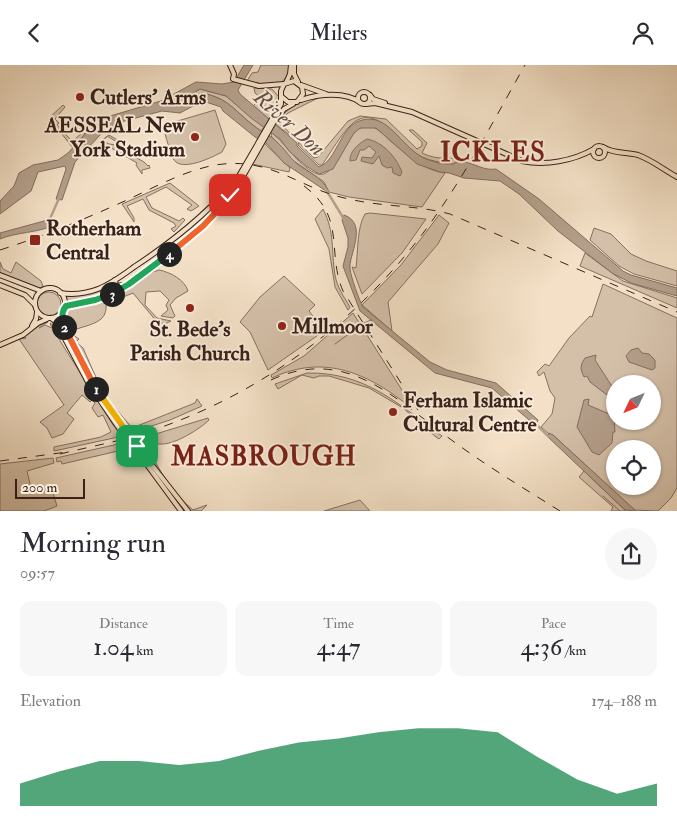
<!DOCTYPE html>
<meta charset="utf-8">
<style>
:root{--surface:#fff;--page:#f7f7f7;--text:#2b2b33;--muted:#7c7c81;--accent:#0b8043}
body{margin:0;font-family:"IM FELL Double Pica",serif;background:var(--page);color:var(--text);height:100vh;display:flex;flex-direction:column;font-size:19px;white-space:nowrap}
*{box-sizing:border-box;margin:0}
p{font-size:16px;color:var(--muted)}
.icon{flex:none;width:28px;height:28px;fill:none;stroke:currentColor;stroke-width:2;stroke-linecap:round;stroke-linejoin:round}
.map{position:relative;height:446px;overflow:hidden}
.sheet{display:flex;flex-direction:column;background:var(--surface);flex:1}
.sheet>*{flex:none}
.needle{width:32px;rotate:227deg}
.buttons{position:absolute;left:606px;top:310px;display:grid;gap:10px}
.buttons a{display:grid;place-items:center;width:55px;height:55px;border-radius:50%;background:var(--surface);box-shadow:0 1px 4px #0004;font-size:25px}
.scale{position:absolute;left:15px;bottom:12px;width:70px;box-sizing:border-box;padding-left:5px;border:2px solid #3a2119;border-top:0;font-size:14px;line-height:18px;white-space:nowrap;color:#3a2119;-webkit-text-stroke:4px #f7ebda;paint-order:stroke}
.pin{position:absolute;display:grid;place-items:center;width:42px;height:42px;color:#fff;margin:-21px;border-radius:10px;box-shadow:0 2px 8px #0006}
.km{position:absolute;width:25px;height:25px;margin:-12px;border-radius:50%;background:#222;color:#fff;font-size:14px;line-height:25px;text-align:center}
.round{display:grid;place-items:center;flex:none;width:52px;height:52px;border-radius:26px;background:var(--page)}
.headline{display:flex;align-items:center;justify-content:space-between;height:85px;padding:0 20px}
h1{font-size:28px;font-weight:600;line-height:38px}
.stats{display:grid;grid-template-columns:repeat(3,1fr);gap:8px;height:85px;padding:5px 20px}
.stats div{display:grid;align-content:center;border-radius:12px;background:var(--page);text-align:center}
.stats b{font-size:25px;font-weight:600}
.stats small{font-size:14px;font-weight:400}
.stats p{font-size:14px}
.chart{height:140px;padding:10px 20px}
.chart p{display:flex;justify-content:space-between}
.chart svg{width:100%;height:90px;margin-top:5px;fill:var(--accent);opacity:.7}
header{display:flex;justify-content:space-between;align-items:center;height:65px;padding:0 20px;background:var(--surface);font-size:22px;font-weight:600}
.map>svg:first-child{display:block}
</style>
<header><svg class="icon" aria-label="back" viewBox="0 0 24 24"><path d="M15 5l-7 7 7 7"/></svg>Milers<svg class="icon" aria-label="person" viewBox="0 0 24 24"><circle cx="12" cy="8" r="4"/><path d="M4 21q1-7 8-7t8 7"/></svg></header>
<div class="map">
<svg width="677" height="446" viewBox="0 0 677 446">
<rect width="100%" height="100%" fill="#f3e0c6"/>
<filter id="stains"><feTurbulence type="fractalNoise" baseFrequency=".004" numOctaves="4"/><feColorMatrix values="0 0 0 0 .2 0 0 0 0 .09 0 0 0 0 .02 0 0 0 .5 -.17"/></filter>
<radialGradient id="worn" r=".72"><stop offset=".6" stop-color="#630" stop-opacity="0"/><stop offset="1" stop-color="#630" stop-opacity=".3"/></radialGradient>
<g fill="#d4c0a9" stroke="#877061" fill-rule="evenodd">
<polygon points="261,0 289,0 288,10 281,18 263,19 247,16 252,8 258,7"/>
<polygon points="254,23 272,24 280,33 270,55 253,41 261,33 255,28"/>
<path d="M200,24L226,31L264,62L261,66C237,50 232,34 202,28L180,40L177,39V37Z"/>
<path d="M320,32L288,48L279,57L314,93L318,92L348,56L360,51L386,54L417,84L422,81V77L409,65H413L427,78L422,88C438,96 451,92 467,94L465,97L457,96L453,99C443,98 431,96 422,92C402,82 377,36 352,59C340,70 332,86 322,100H319L298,80L299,77L275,59C284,45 302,34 320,32Z"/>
<polygon points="63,40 65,42 55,54 59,58 57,60 71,75 74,75 83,67 85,69 73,83 49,53"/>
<path d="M215,45L226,79L222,87C213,92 186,105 176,97C171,93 170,86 168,79C166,73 164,66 164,60Z"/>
<path d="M369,61C381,64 385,72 394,79C409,91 425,106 445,108L422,142L349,132L329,127L324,117L291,94L271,71L272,68C286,79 301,104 318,109C333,114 346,76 355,67C359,63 363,62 369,61Z"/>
<polygon points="109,70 131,83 130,85 107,71 103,76 109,79 117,80 117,82 144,97 148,101 149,100 150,103 142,105 142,109 136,100 137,98 106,80 103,80 101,76"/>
<polygon points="264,78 290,103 289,107 252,99"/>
<polygon points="170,118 199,141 191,146 187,144 192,140 166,122 146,132 152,143 179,156 183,153 185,155 174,167 171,164 176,161 174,158 149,145 143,134 127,141 134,153 134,157 122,139"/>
<path d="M323,144C335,167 331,185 335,210C337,222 344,232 350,242L348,245L335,222L329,184L315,154Z"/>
<path d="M370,148L426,154L402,188L362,229L352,202L356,203C358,186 357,162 365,149Z"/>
<polygon points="439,150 449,158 438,179 388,237 392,266 362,240 401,200"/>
<polygon points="594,163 611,169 631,189 646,196 677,206 677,221 634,209 619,201 590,175"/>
<polygon points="585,188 623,216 677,233 677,243 580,201"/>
<polygon points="0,197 3,204 11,208 16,197 41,216 43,221 38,224 0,208"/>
<path d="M159,205C170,207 185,215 188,226L176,233L170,240L175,251L173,253L161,251L168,245L166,240L169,235L160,226L146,227L145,240L157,253L171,256L165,259L157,257L133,228L106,239C108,258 90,259 74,265L68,262L64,254L67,243C86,240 104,237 121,227C134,219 144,209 159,205Z"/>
<polygon points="284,211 315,240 309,246 324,266 268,305 250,267 240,257 260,232"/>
<polygon points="113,218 115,222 120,223 100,233 66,238 64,231 89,229"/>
<path d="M603,219L677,253V423L671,433L658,446L634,445L553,370L549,369L541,362L552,349L555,333L550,326L544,307L539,311L537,307L545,299L549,301L569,273L590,251L592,252ZM615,319H652V356H615ZM615,384H652V421H615Z"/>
<circle cx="49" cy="239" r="12"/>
<path d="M353,248L407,333L410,342C369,309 325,288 272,313L271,310L304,291Z"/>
<path d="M48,257L39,263L45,260L52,263L50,258L54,261L61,275L54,266L57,271L113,360L123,371L54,386V382L101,372L111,367L103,350L98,352L92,343L95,338L92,335L90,337L82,330L67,348L74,354L63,369L52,373L47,363L40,357L64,340L19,274L26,273H21C31,269 38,259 48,257Z"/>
<polygon points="70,268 79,274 76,277 83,283 102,326 112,340 110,342 87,304"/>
<path d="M307,308C365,307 397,338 442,371L439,374L436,372L403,343L369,323L329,311H319L314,313L302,310L278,324L275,319Z"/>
<polygon points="197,334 202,341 170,355 130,368 113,346 116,344 132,363 195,338"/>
<path d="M208,353L209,355C200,364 174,380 161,379C155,379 152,378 146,380C159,404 171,427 193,445L207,440L201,446H191L184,440L136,375Z"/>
<polygon points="127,377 131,383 62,399 61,396 57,397 56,393"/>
<polygon points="53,393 54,398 27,406 32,427 52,425 57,441 44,446 0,446 0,399"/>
<polygon points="584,406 626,446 611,446 613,442 579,412"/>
<polygon points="360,435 370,446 324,446"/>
</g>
<g fill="#b49f8b" stroke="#836d5d">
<path d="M244,0H253L238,25L240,29L297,78V81L319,102C337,96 340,60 362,55C388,48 401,81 422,92C429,96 443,100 452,99C456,98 458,96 463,97C475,98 483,106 496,104L539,134L623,206L631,210L677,223V231L631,218L612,208L558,166L519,129L500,116L464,113L449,108L440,107L417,99L376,63H360L354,68L333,104L319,109L306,101L289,86L280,74L251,53L226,31L200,24L178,37L177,39L180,40L202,28C230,34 232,44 253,60C261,67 271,70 278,78C285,84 289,92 296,98C307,107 322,112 328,125L326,126L284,98L266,78L255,72L223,46L221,42L206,37L195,40L180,48L162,46L117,58L101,69L75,97L62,135L56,134L66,104L65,101L38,107L31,126L0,149V136L14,121L19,108L33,100L58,95L68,88L87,67L110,51L161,36L196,17L222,19L234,17Z"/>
<path d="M367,74C383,77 396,92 402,107L400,111L393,108L392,102L387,103L382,100L379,91L373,99L361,96L362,92L372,93L376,87L369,81L364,85H360L356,95L350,96C349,87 359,78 367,74Z"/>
<path d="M344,150C369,159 348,191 350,204C351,212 359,235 363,242L430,297L447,305L496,318L538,355L536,361L492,323L435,308L360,246L343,201L348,182V173L342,155Z"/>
<path d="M48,153L52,154V161C36,168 17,167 0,174V168L44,156Z"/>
<polygon points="638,283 642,288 649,289 655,295 655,303 652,305 629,297 626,291 631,285"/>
<path d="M596,290L595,295L615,326V336L590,317L587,311L584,312C580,304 580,300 585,293Z"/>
<polygon points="589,334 588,340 614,351 615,367 613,367 612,378 599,390 592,387 577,362 584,335"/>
<polygon points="549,368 553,370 636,446 625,445 548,372"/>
</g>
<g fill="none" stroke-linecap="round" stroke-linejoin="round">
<g stroke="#836d5d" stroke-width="1">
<polyline points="335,279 364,258 371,255"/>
<polyline points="603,431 620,446"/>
</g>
<g stroke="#b49f8b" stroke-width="2.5">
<polyline points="325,123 344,154"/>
<polyline points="49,156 60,131"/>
<polyline points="535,358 549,372"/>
</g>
<defs>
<g id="major">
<polyline points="230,0 234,9 233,14 259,21 284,19"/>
<polyline points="294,0 294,9 298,17"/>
<polyline points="286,18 290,9 291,0"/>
<polyline points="301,20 326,29"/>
<circle cx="364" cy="33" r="6"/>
<polyline points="370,30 373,34 385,38"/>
<path d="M301,35C318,29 346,26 361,38"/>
<path d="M366,39L375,38L412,47L522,96C545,101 573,96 594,84"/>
<polyline points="272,54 281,39 281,26 284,19 294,16 302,22 303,29 297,37 288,37 282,32"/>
<polyline points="275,55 284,44 293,39"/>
<circle cx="599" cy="87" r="6"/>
<path d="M603,82C613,89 627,87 638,90C652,95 664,105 677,112"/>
<polyline points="0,210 41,226"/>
<polyline points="115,215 116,221 124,220"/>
<polyline points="0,220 25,230 34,239"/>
<circle cx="50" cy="238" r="15"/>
<path d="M60,228C73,230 85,229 98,224C111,219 123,210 134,202C172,177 210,147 239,111"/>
<path d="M64,243C68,238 100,235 111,230C158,206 212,156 242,113"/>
<path d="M63,245C60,275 106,340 125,364"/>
<polyline points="51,253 56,257 89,319 121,366"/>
<polyline points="32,261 36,254 37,247"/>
<polyline points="0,280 23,270 38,258 47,254"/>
<polyline points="137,381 188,446"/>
<polyline points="134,382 181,446"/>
</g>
</defs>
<use href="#major" stroke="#3a2119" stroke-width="6"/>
<use href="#major" stroke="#f3e0c6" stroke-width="4"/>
<g stroke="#3a2119" stroke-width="1" stroke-dasharray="9 9" stroke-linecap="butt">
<path d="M304,121C347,153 326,186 343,226L418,345"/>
<path d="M0,185C44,171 85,154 127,135C155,122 184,106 215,100C273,91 298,124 349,134C382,142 417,140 450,149L677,247"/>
<path d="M271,315C349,279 399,338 457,379C490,403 525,424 560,446"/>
<path d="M60,389C88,382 117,377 144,368C261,331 361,255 432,156C467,107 495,53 525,0"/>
<polyline points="0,396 67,387"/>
</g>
<defs>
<g id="major-bridge">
<polyline points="239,111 272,54"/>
<polyline points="242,113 275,55"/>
<polyline points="125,364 137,381"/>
<polyline points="121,366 134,382"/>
</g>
</defs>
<use href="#major-bridge" stroke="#3a2119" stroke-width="6" stroke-linecap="butt"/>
<use href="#major-bridge" stroke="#f3e0c6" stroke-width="4"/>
</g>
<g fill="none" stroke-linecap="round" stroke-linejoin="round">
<defs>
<polyline id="split-1" points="96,324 137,381"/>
<polyline id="split-2" points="64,262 96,324"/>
<path id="split-3" d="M64,262C62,254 61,247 66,241L95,235L112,229"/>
<polyline id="split-4" points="112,229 129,219 169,189"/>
<polyline id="split-5" points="169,189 203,161 221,142"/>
<polyline id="split-6" points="221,142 230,130"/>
</defs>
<use href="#split-1" stroke="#fff" stroke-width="10"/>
<use href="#split-2" stroke="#fff" stroke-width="10"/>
<use href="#split-3" stroke="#fff" stroke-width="10"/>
<use href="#split-4" stroke="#fff" stroke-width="10"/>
<use href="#split-5" stroke="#fff" stroke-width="10"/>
<use href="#split-6" stroke="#fff" stroke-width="10"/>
<use href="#split-1" stroke="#f5b400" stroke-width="6"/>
<use href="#split-2" stroke="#f0652b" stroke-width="6"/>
<use href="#split-3" stroke="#22a559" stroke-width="6"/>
<use href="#split-4" stroke="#22a559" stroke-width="6"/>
<use href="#split-5" stroke="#f0652b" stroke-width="6"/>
<use href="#split-6" stroke="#f5b400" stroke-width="6"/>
</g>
<g fill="#8f2418" stroke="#f7ebda" stroke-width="2">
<circle cx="80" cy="32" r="5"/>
<circle cx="195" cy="72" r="5"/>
<rect x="29" y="169" width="12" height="12" rx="2.5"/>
<circle cx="190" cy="243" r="5"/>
<circle cx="282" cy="261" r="5"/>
<circle cx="393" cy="347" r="5"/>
</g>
<g text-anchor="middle" stroke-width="4" stroke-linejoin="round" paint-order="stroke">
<g font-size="21" font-weight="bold" fill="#3a2119" stroke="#f7ebda" text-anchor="start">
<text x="90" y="39">Cutlers' Arms</text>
<text x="185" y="67" text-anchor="end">AESSEAL New<tspan x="185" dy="24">York Stadium</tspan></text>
<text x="46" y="170">Rotherham<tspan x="46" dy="24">Central</tspan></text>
<text x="292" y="268">Millmoor</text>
<text x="190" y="271" text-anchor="middle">St. Bede's<tspan x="190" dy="24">Parish Church</tspan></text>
<text x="403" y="342">Ferham Islamic<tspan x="403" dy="24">Cultural Centre</tspan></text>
</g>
<g font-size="22" font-style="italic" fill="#654d41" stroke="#f7ebda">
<text transform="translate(290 57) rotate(42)" y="8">River Don</text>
</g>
<g font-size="26" font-weight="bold" letter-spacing="1" fill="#7a1f14" stroke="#f7ebda">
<text x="493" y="96">ICKLES</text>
<text x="264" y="400">MASBROUGH</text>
</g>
</g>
<rect width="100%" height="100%" filter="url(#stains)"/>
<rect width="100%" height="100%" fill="url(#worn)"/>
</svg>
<div class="buttons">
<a><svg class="needle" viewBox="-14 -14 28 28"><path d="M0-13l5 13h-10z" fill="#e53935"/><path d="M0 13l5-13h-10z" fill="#7c7c81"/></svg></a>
<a><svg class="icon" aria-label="locate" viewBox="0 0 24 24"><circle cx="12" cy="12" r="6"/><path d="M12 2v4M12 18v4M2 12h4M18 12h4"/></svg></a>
</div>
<div class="scale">200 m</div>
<div class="pin" style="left:137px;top:381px;background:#1e9e55"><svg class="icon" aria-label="arrive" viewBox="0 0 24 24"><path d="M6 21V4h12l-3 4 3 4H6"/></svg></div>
<div class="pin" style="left:230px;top:130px;background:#d93025"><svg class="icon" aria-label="check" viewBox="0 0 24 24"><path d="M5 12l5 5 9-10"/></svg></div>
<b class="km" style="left:96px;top:324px">1</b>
<b class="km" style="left:64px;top:262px">2</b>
<b class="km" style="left:112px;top:229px">3</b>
<b class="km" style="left:169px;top:189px">4</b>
</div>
<section class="sheet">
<div class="headline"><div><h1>Morning run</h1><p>09:57</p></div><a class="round"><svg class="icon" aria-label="share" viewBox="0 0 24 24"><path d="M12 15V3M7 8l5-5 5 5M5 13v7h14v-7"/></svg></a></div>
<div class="stats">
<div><p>Distance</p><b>1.04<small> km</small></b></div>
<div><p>Time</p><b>4:47</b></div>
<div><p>Pace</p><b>4:36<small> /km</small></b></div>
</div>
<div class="chart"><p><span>Elevation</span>174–188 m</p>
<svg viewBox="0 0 160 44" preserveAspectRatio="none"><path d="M0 44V33L10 27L20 22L30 22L40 24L50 22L60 17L70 13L80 11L90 8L100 6L110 6L120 8L130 20L140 31L150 38L160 33V44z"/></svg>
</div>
</section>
